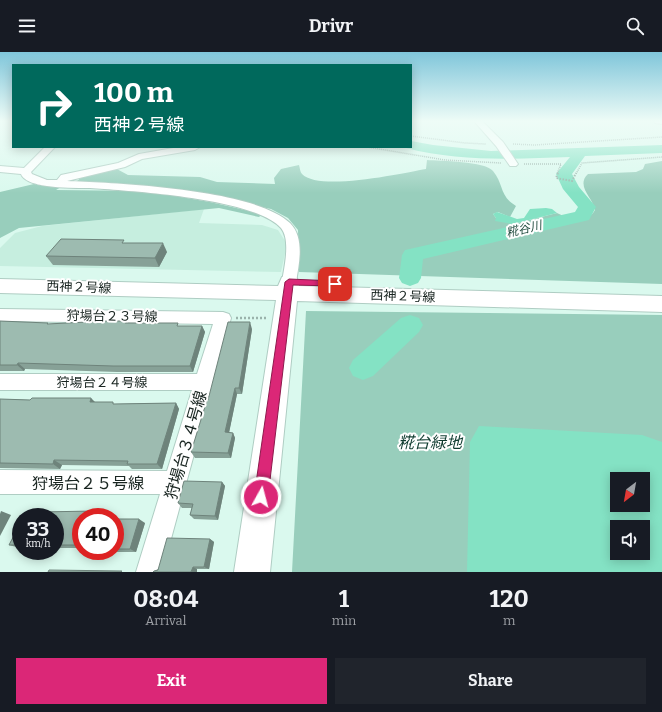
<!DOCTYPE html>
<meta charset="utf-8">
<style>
body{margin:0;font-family:Bitter,"Noto Sans JP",serif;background:#20242c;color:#f1f3f6;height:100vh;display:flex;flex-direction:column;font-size:15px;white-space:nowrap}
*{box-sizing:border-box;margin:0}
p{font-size:13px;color:#9ea1a6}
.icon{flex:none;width:22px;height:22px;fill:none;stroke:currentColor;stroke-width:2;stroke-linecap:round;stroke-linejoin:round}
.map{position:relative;height:520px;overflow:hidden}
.details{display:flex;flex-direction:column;background:#171b24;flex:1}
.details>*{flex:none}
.hud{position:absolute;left:12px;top:12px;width:400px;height:84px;border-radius:0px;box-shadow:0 2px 10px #0003;background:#00695c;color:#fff;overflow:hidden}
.needle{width:26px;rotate:211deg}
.buttons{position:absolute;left:610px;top:420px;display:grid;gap:8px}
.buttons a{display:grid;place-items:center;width:40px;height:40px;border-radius:0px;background:#171b24;box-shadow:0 2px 10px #0003;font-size:20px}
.speed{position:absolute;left:12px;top:456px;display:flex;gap:8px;font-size:20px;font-weight:700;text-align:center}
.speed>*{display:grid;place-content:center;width:52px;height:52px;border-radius:50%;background:#171b24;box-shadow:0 2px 10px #0003;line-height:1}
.speed small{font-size:10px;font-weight:400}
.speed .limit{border:6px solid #d22;background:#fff;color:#111}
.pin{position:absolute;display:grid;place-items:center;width:34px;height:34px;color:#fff;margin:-17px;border-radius:8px;box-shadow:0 2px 6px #0006}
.me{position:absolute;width:44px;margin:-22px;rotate:7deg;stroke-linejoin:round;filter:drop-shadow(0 0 3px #0008)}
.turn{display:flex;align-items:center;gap:14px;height:84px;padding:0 16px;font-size:18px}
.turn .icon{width:52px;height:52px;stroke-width:2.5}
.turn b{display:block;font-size:28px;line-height:34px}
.eta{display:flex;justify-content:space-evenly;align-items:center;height:68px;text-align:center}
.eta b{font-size:24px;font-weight:700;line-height:28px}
.primary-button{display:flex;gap:8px;margin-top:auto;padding:8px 16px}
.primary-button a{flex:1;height:46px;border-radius:0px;background:#db2777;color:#fff;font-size:16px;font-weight:700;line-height:46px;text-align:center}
.primary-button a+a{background:#20242c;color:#f1f3f6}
header{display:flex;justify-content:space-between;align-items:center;height:52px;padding:0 16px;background:#171b24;font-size:18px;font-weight:700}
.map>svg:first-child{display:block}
.built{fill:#c6eedf}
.green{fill:#98cebc;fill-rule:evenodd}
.water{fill:#84e2c4;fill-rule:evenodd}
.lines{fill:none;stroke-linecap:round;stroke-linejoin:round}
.river{fill:#84e2c4;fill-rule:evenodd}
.street-casing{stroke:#afcdc3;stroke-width:2}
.secondary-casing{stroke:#afcdc3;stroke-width:2}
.path-far2{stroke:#9ab3ab;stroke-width:1.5;stroke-dasharray:1 1;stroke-linecap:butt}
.path-far1{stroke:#9ab3ab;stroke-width:2;stroke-dasharray:1.5 1.5;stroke-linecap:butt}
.path{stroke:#9ab3ab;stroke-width:2.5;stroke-dasharray:2 2;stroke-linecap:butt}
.street{fill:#fff;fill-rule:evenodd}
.secondary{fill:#fff;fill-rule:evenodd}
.wall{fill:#87a197}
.shaded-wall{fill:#6e837b}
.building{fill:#9dbbb0;stroke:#6e837b}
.route{fill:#db2777;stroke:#8e194d}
.labels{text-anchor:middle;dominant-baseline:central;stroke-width:4;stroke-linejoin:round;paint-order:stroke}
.far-water-label{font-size:12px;font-style:italic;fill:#234d40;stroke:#fff}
.street-label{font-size:13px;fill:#192521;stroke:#fff}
.near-park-label{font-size:16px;font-style:italic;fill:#103c30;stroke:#fff}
.near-street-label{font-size:16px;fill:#192521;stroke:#fff}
</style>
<header><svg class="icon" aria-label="menu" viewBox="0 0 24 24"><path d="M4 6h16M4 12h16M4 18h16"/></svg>Drivr<svg class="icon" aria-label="search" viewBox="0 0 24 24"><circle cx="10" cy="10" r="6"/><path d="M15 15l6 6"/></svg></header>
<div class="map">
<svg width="662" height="520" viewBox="0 0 662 520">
<rect width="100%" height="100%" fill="#daf9ee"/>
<polygon class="built" points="204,157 199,171 262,173 278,178 287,192 281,220 0,214 0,196 15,181 42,174"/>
<g class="green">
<path d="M427,108C440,109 485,109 493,119C504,132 499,144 516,154L510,165L498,160L493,162L496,166L513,172L557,161C570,167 586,174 595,158C594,147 575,134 588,122L636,120L643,117L645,112L662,109V232L299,220L298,178L288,166L271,157L188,140L140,133L76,130L84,123L115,116L128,123L200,125L217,130L275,132L274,126L281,117L299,113C300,116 300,120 302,122C319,140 403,121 426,117Z"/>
<polygon points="34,132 61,135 56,138 146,139 210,150 262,162 259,165 219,156 19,176 0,186 0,140"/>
<path d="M306,259L662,263V520H292ZM617,427H643V453H617ZM617,475H643V501H617Z"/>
</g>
<g class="water">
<polygon points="546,156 552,157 557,161 513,172 495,169 496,166 493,162 497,160 517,167 524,166 530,157"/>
<path d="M479,374L642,383L662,390V520H467L470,390ZM617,427H643V453H617ZM617,475H643V501H617Z"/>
</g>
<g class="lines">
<g class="river">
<path d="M411,89L433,93L491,99L662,93V101L585,104L572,122L579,135L596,155L589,168L423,207L421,226L418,231L410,234L402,231L399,226L402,203L405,198L575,160L578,155L563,137L556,122L570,105C514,107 460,110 406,96L405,95H411Z"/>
<polygon points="410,263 419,266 423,273 419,280 373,324 363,328 353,324 349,316 353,308 401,266"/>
</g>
<g class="street-casing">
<g id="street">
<polygon points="474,69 482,69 503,90 518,112 516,114 510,114 496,94"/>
<polygon points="654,69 662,69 662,72 655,71"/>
<path d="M45,95H55L31,120L32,122L47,128H57L61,123L118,111L139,102L179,95H200L195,98L142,107L125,115L67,129C117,131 255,137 290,171C305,186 299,212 296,230L294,234L289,235L284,234L282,230C284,216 291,188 281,176C254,146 131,139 90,136C76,136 61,136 47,134C39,133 24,130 21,122L0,120V114L24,116Z"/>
<polygon points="0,257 223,260 229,262 231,266 162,520 136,520 160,442 0,442 0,418 167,419 192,338 0,338 0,322 197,322 213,272 0,269"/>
</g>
</g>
<g class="secondary-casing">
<polygon id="secondary" points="289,223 296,225 299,230 299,234 662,244 662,260 297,249 270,520 234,520 276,248 0,241 0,227 278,234 282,225"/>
</g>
<g class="path-far2">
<polyline points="411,84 465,91 486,92"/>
<polyline points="513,92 534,93 662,85"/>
<polyline points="367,95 445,108 501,111"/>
<polyline points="524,112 561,112 557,122"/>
<polyline points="576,122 582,111 662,105"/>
</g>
<polyline class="path-far1" points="558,121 556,126 572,129 576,121"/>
<polyline class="path" points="236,266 267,266"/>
<use href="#street" class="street"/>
<use href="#secondary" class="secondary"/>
</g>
<g class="wall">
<polygon points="126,191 167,200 159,215 53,213 46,204"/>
<polygon points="0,269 49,272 126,269 127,271 179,274 202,274 205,280 193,320 117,320 25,317 24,319 0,319"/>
<polygon points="252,277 242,342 237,342 229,380 233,381 235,386 231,406 195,406 191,400 208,348"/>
<polygon points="0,347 95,350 115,352 176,351 179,357 162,417 132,417 129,414 62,413 60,417 0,416"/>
<polygon points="222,430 225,434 218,468 194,467 190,463 192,456 182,456 178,451"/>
<polygon points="102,463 81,465 81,496 55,496 55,465"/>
<polygon points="115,467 145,471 136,500 106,500 105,499 115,499"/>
<polygon points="21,472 21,496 20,496 9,493"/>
<polygon points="210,487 214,490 209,517 197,517 197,520 153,520"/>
</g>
<g class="shaded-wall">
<polygon points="163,191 167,200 159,215 155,206"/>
<polygon points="250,270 252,277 242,342 239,336"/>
<polygon points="202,274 205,280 193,320 190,314"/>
<polygon points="18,311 25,317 24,319 17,313"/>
<polygon points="235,336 237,342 228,386 225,380"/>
<polygon points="91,346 97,352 90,350"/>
<polygon points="176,351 179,357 162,417 157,412"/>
<polygon points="233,381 235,386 231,406 228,401"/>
<polygon points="54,408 62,413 60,417 53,412"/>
<polygon points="222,430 225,434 218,468 215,464"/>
<polygon points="1,459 11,463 0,484 0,462"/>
<polygon points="95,459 102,463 101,465 92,465"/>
<polygon points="139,467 145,471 136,500 130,497"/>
<polygon points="210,487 214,490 209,517 204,515"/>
<polygon points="193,515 197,517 197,520 191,520"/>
</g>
<g class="building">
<polygon points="61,187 124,188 122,191 163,191 155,206 46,204"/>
<polygon points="0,269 48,271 47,272 107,269 126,269 125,271 178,271 177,274 202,274 190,314 113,314 18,311 17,313 0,313"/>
<polygon points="228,270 250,270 239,336 235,336 225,380 233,381 228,401 191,400 207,348 208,348"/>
<polygon points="32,346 91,346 90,350 113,350 113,352 176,351 157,412 127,412 128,409 54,408 53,412 0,411 0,347 30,348"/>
<polygon points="184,429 222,430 215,464 190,463 193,452 178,451"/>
<polygon points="95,459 92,465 81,465 81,493 55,493 55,465 35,465 38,460"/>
<polygon points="115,467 139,467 130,497 115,497"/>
<polygon points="20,472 21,472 21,493 9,493"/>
<polygon points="167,486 210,487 204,515 193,515 191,520 153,520 154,519 158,518"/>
<polygon points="49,518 122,519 121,520 48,520"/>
</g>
<linearGradient id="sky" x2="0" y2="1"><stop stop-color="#80c6da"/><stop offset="0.49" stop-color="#eefcf7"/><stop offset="1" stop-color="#eefcf7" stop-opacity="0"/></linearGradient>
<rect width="662" height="141" fill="url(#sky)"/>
<polygon class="route" points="289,227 335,229 340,232 335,234 293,233 268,445 266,450 261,452 256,450 254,445 285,230"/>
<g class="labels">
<g class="far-water-label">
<text transform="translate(524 177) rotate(-13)">糀谷川</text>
</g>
<g class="street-label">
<text transform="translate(79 235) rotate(2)">西神２号線</text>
<text transform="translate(403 244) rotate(2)">西神２号線</text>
<text transform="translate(112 264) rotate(1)">狩場台２３号線</text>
<text x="102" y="330">狩場台２４号線</text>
</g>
<g class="near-park-label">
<text x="430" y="390">糀台緑地</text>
</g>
<g class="near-street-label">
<text transform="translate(186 393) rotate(-74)">狩場台３４号線</text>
<text x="88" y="431">狩場台２５号線</text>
</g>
</g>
</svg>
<div class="buttons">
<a><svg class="needle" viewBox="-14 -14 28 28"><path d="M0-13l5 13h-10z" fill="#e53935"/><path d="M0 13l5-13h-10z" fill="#9ea1a6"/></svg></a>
<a><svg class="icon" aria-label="sound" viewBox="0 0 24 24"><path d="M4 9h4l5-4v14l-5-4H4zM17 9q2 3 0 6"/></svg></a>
</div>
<div class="speed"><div>33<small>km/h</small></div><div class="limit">40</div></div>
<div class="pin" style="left:335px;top:232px;background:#d93025"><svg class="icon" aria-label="arrive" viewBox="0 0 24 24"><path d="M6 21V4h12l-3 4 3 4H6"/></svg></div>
<svg class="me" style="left:261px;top:445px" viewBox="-20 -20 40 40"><circle r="17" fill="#db2777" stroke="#fff" stroke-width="3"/><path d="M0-11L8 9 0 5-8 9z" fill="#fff"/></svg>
<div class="hud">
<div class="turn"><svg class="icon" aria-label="right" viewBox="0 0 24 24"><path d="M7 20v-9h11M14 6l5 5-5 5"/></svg><div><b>100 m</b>西神２号線</div></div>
</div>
</div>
<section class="details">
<div class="eta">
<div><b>08:04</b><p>Arrival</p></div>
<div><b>1</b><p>min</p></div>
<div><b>120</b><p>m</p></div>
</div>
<div class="primary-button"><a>Exit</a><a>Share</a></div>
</section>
